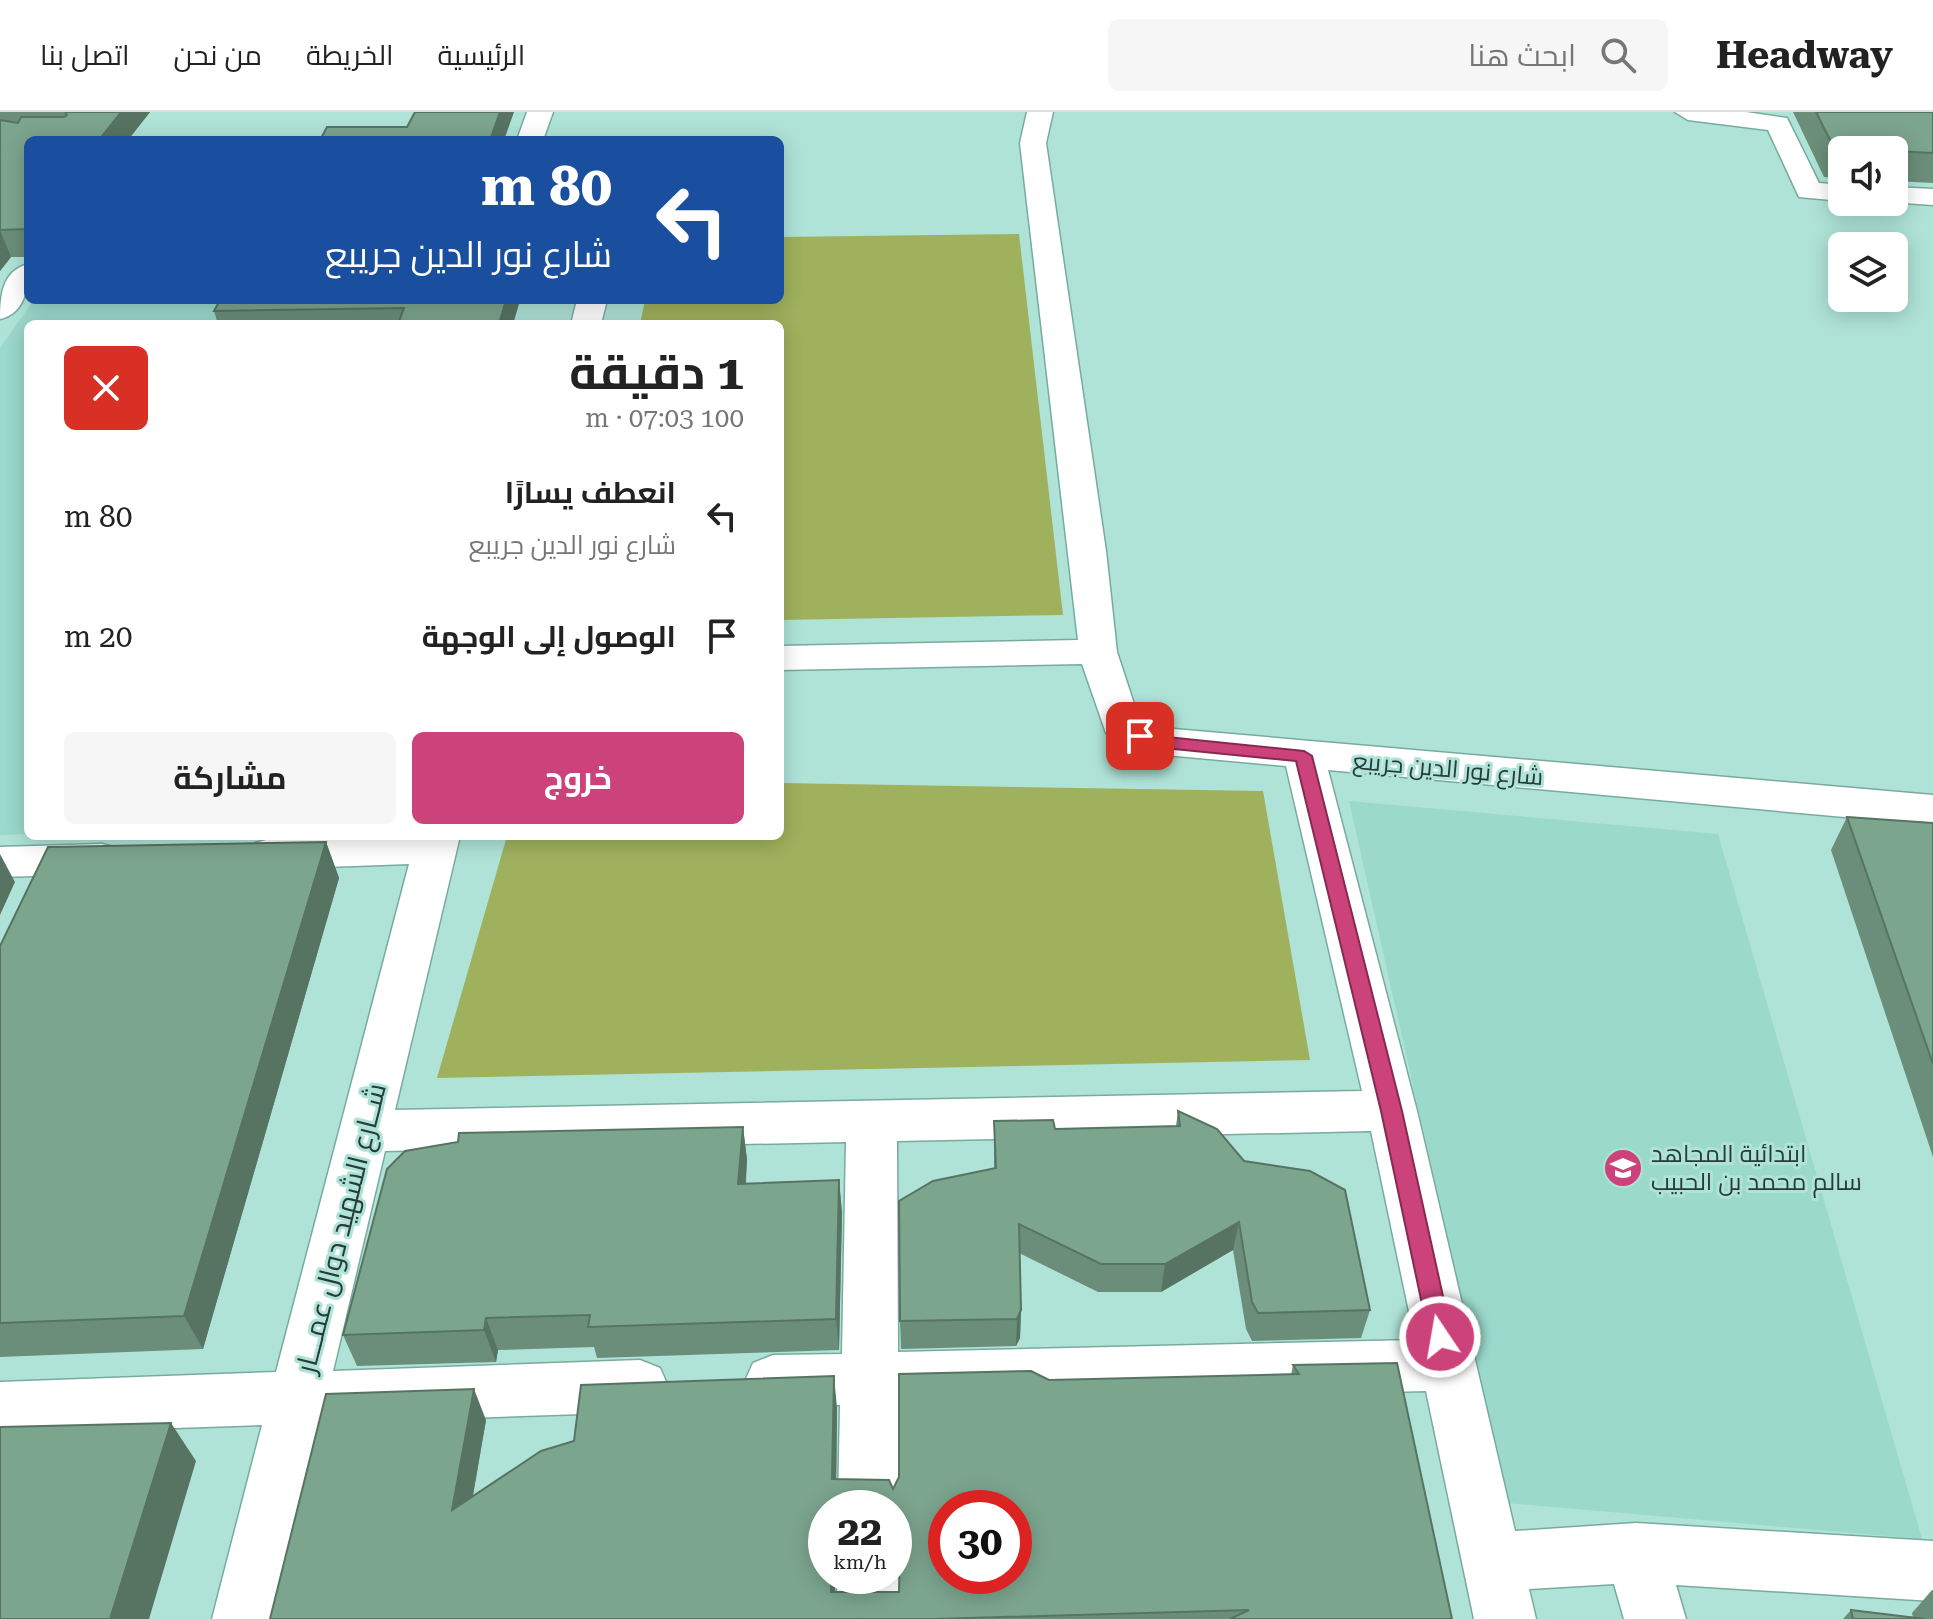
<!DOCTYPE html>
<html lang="ar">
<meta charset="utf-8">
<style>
body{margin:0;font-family:"Roboto Serif",Cairo,serif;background:#f6f6f6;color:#222;direction:rtl;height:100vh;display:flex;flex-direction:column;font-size:30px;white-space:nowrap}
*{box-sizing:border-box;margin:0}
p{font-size:26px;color:#767676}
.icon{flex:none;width:44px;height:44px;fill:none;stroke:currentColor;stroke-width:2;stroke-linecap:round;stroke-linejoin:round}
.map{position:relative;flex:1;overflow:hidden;direction:ltr}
.drawer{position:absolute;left:24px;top:208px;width:760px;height:520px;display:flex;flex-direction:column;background:#fff;border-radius:12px;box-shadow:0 4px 20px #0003;direction:rtl}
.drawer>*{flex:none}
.banner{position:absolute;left:24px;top:24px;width:760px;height:168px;border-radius:12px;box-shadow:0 4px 20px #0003;direction:rtl;background:#1a4fa0;color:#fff;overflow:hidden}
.buttons{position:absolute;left:1828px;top:24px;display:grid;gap:16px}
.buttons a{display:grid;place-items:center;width:80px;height:80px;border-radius:12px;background:#fff;box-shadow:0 4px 20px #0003;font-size:40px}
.speed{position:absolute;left:808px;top:1378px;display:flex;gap:16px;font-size:40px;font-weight:700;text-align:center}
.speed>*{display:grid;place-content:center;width:104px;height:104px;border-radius:50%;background:#fff;box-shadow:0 4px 20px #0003;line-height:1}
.speed small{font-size:20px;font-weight:400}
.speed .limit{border:12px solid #d22;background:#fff;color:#111}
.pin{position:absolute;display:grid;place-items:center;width:68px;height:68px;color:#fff;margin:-34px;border-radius:16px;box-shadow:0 4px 12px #0006}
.me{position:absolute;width:88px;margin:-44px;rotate:348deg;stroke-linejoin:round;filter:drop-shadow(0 0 6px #0008)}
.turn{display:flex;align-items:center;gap:28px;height:168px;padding:0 40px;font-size:36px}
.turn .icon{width:104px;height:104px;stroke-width:2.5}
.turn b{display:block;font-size:56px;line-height:68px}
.round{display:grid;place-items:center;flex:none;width:84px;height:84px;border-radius:12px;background:#f6f6f6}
.head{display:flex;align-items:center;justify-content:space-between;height:136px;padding:0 40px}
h1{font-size:48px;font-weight:700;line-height:60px}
.primary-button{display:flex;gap:16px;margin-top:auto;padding:16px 40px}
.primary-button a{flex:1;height:92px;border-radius:12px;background:#cc427a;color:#fff;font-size:32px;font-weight:700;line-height:92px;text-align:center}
.primary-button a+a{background:#f6f6f6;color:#222}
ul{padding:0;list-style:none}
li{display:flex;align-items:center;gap:24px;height:120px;padding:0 40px}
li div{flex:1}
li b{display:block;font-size:30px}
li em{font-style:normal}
header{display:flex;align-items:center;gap:48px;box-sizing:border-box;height:112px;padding:0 40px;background:#fff;border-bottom:2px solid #e0e0e0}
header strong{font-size:38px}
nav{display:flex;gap:44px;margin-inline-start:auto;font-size:28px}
.search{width:560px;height:72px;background:#f6f6f6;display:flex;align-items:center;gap:20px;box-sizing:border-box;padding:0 28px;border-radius:12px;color:#767676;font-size:30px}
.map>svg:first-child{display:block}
.built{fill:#9bd9cb}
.green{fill:#9fb15d}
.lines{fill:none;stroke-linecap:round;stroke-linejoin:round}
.minor-casing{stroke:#78aba0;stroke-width:3}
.minor{fill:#fff;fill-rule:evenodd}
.wall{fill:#6b8e7a;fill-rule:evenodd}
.shaded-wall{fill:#577463}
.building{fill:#7ca58e;stroke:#577463;stroke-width:2;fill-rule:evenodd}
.route{fill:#cc427a;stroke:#852b4f;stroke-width:2}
.labels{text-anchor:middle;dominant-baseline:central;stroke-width:6;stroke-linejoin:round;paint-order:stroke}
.street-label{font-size:24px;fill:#273c38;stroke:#afe3d7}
.poi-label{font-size:24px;fill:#273c38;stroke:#afe3d7;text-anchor:start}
.near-street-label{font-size:28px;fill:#273c38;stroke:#afe3d7}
</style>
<header>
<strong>Headway</strong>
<div class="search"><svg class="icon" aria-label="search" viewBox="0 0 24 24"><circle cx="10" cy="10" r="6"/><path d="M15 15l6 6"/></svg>ابحث هنا</div>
<nav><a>الرئيسية</a><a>الخريطة</a><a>من نحن</a><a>اتصل بنا</a></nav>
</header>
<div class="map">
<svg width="1933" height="1507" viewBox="0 0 1933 1507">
<rect width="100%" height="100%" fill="#afe3d7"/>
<g class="built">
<polygon points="34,188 242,188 230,212 28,212 28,722 0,723 0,236"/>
<polygon points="1349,689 1718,722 1922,1427 1507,1391"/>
</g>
<g class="green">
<polygon points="1019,122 1063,503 780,508 780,212 640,212 645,188 780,188 780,125"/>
<polygon points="780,671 1263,679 1310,948 437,966 507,724 780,724"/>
</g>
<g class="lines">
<g class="minor-casing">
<g id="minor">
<polygon points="527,0 553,0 543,28 517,28"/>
<path d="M1027,0H1053L1046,31L1106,439L1117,540L1138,604L1162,616L1933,683V713L1328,658L1417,999L1515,1419L1636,1411L1933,1429V1489L1676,1473L1686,1507H1624L1614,1472L1529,1477L1536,1507H1474L1426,1279L898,1292V1396L894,1405V1396H838L840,1293L773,1295L753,1287L745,1269L753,1251L773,1243L842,1242L846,1030L385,1039L333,1259L640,1248L660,1256L668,1274L660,1292L640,1300L321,1311L274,1507H212L262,1313L0,1322V1270L276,1260L409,752L270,757L255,753L248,742L255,731L270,727L460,724L395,998L1362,979L1286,654L1154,642L1106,621L1082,552L780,558V534L1078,528L1020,31ZM1371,1019L1415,1228L898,1240L897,1029Z"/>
<polygon points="1675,0 1746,0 1787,6 1819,71 1842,73 1842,89 1799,85 1768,18 1688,8"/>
<polygon points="1894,75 1933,77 1933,93 1889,90 1894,90"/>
<path d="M28,152C28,175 26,201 0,207C0,184 2,159 28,152Z"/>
<polygon points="577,188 607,188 601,212 571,212"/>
<polygon points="102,732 118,736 124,747 118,758 102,762 0,765 0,735"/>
<polygon points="894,1453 899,1464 899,1507 837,1507 837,1464 894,1464"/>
</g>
</g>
<use href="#minor" class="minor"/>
</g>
<g class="wall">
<polygon points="0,0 150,0 128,28 28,28 28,145 11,145 0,159"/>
<polygon points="1788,0 1933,0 1933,71 1894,69 1894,38 1842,38 1842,66 1824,65 1793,0"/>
<polygon points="520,188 513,212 218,212 214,199"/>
<polygon points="1847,705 1933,711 1933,1045 1831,738"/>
<polygon points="326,730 339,766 203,1237 0,1245 0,834"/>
<polygon points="1178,999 1370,1198 1361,1226 1252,1229 1246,1217 1233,1138 1161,1180 1098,1180 1019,1141 1021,1198 1020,1226 1016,1234 901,1237 900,1209 994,1057 994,1009 1055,1017 1176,1014"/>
<polygon points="743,1015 747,1048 746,1072 839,1068 842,1101 839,1238 597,1246 594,1235 498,1238 496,1250 357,1254 343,1223"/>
<path d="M1293,1253L1452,1507H270L486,1308L473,1384L837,1296L836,1368L893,1377L1049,1268L1291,1263ZM826,1396H894V1452H897L900,1459L899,1480H835V1464Z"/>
<polygon points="1932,1478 1933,1478 1933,1507 1843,1507 1851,1498 1913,1505 1912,1501"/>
</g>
<g class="shaded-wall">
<polygon points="121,0 150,0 128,28 99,28"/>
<polygon points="500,0 514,0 504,28 490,28"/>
<polygon points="0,118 11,145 0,159"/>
<polygon points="506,188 520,188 513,212 499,212"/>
<polygon points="326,730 339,766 203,1237 184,1204"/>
<polygon points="0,742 15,770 0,803"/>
<polygon points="743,1015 747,1048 743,1104 738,1072"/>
<polygon points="839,1068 842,1101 839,1238 836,1207"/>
<polygon points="1239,1110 1233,1138 1161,1180 1165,1152"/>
<polygon points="1021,1198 1020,1226 1016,1234 1017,1207"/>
<polygon points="486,1206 498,1238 496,1250 484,1218"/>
<polygon points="834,1264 837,1296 836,1396 832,1367"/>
<polygon points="474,1277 486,1308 465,1428 452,1398"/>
<polygon points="171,1311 196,1349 149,1507 110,1507"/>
<polygon points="894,1422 897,1452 894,1452"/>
<polygon points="831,1464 835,1464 835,1507 831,1480"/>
</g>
<g class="building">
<polygon points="65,0 121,0 99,28 28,28 28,117 0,118 0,8 18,11 21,5 64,5 67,3"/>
<polygon points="415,0 500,0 490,28 320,28 327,15 407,15"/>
<polygon points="1816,0 1933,0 1933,41 1834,36"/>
<polygon points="220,188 506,188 499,212 398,212 404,196 214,199"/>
<polygon points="1847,705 1933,711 1933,952"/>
<polygon points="326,730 184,1204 0,1211 0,834 48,735"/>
<polygon points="1178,999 1217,1017 1244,1049 1310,1059 1345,1078 1370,1198 1258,1201 1252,1190 1239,1110 1165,1152 1101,1152 1019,1112 1021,1198 1017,1207 900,1209 899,1089 933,1069 996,1056 994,1009 1053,1008 1055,1017 1180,1014"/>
<polygon points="743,1015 738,1072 839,1068 836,1207 588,1215 590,1203 486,1206 484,1218 343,1223 387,1057 405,1039 458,1030 459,1021"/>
<path d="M1397,1251L1452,1507H1230L1249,1498L934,1507H270L326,1282L474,1277L452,1398L541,1339L574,1329L581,1273L834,1264L832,1367L889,1368L893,1377L899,1365V1262L1031,1259L1049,1268L1299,1262L1293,1253ZM826,1396H894V1422L900,1434L899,1480H831V1464H826ZM946,1396H1014V1464H946Z"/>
<polygon points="171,1311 110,1507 0,1507 0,1315"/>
<polygon points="1851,1498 1925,1507 1853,1507"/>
</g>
<polygon class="route" points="1140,618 1157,624 1304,639 1312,644 1402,999 1452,1225 1449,1232 1440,1235 1432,1232 1429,1225 1381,999 1296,649 1154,635 1131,624"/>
<defs>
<g id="school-disc" transform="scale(2)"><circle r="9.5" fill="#cc427a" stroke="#afe3d7"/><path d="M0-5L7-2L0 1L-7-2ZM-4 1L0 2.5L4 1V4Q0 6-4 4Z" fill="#fff"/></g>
</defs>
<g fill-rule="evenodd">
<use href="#school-disc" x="1623" y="1056"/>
</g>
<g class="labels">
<g class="street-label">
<text transform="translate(1448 657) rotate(5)">شارع نور الدين جريبع</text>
</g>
<g class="poi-label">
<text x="1651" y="1042">ابتدائية المجاهد<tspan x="1651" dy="28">سالم محمد بن الحبيب</tspan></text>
</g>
<g class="near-street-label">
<text transform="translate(341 1116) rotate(-76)">شــارع الشهيد دوال عمـــار</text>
</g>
</g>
</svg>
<div class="buttons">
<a><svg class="icon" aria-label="sound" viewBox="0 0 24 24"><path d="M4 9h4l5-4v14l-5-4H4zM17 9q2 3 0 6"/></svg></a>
<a><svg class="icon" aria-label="layers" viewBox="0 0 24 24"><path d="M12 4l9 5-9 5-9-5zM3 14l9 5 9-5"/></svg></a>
</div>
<div class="speed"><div>22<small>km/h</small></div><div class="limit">30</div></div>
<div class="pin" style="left:1140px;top:624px;background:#d93025"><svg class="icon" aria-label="arrive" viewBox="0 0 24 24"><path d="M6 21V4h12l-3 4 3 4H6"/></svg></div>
<svg class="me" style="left:1440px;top:1225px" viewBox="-20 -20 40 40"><circle r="17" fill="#cc427a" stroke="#fff" stroke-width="3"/><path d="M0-11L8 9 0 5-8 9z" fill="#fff"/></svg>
<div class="banner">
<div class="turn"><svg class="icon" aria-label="left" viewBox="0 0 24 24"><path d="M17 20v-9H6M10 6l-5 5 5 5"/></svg><div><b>80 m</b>شارع نور الدين جريبع</div></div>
</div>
<section class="drawer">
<div class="head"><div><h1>1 دقيقة</h1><p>100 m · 07:03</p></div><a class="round" style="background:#d93025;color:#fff"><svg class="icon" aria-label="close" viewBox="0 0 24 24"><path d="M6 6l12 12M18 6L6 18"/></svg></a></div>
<ul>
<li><svg class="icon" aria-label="left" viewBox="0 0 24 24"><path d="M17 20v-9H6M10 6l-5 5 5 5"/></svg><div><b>انعطف يسارًا</b><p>شارع نور الدين جريبع</p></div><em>80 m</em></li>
<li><svg class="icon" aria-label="arrive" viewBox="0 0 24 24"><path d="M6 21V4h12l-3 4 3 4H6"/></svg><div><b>الوصول إلى الوجهة</b></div><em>20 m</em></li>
</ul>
<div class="primary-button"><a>خروج</a><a>مشاركة</a></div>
</section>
</div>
